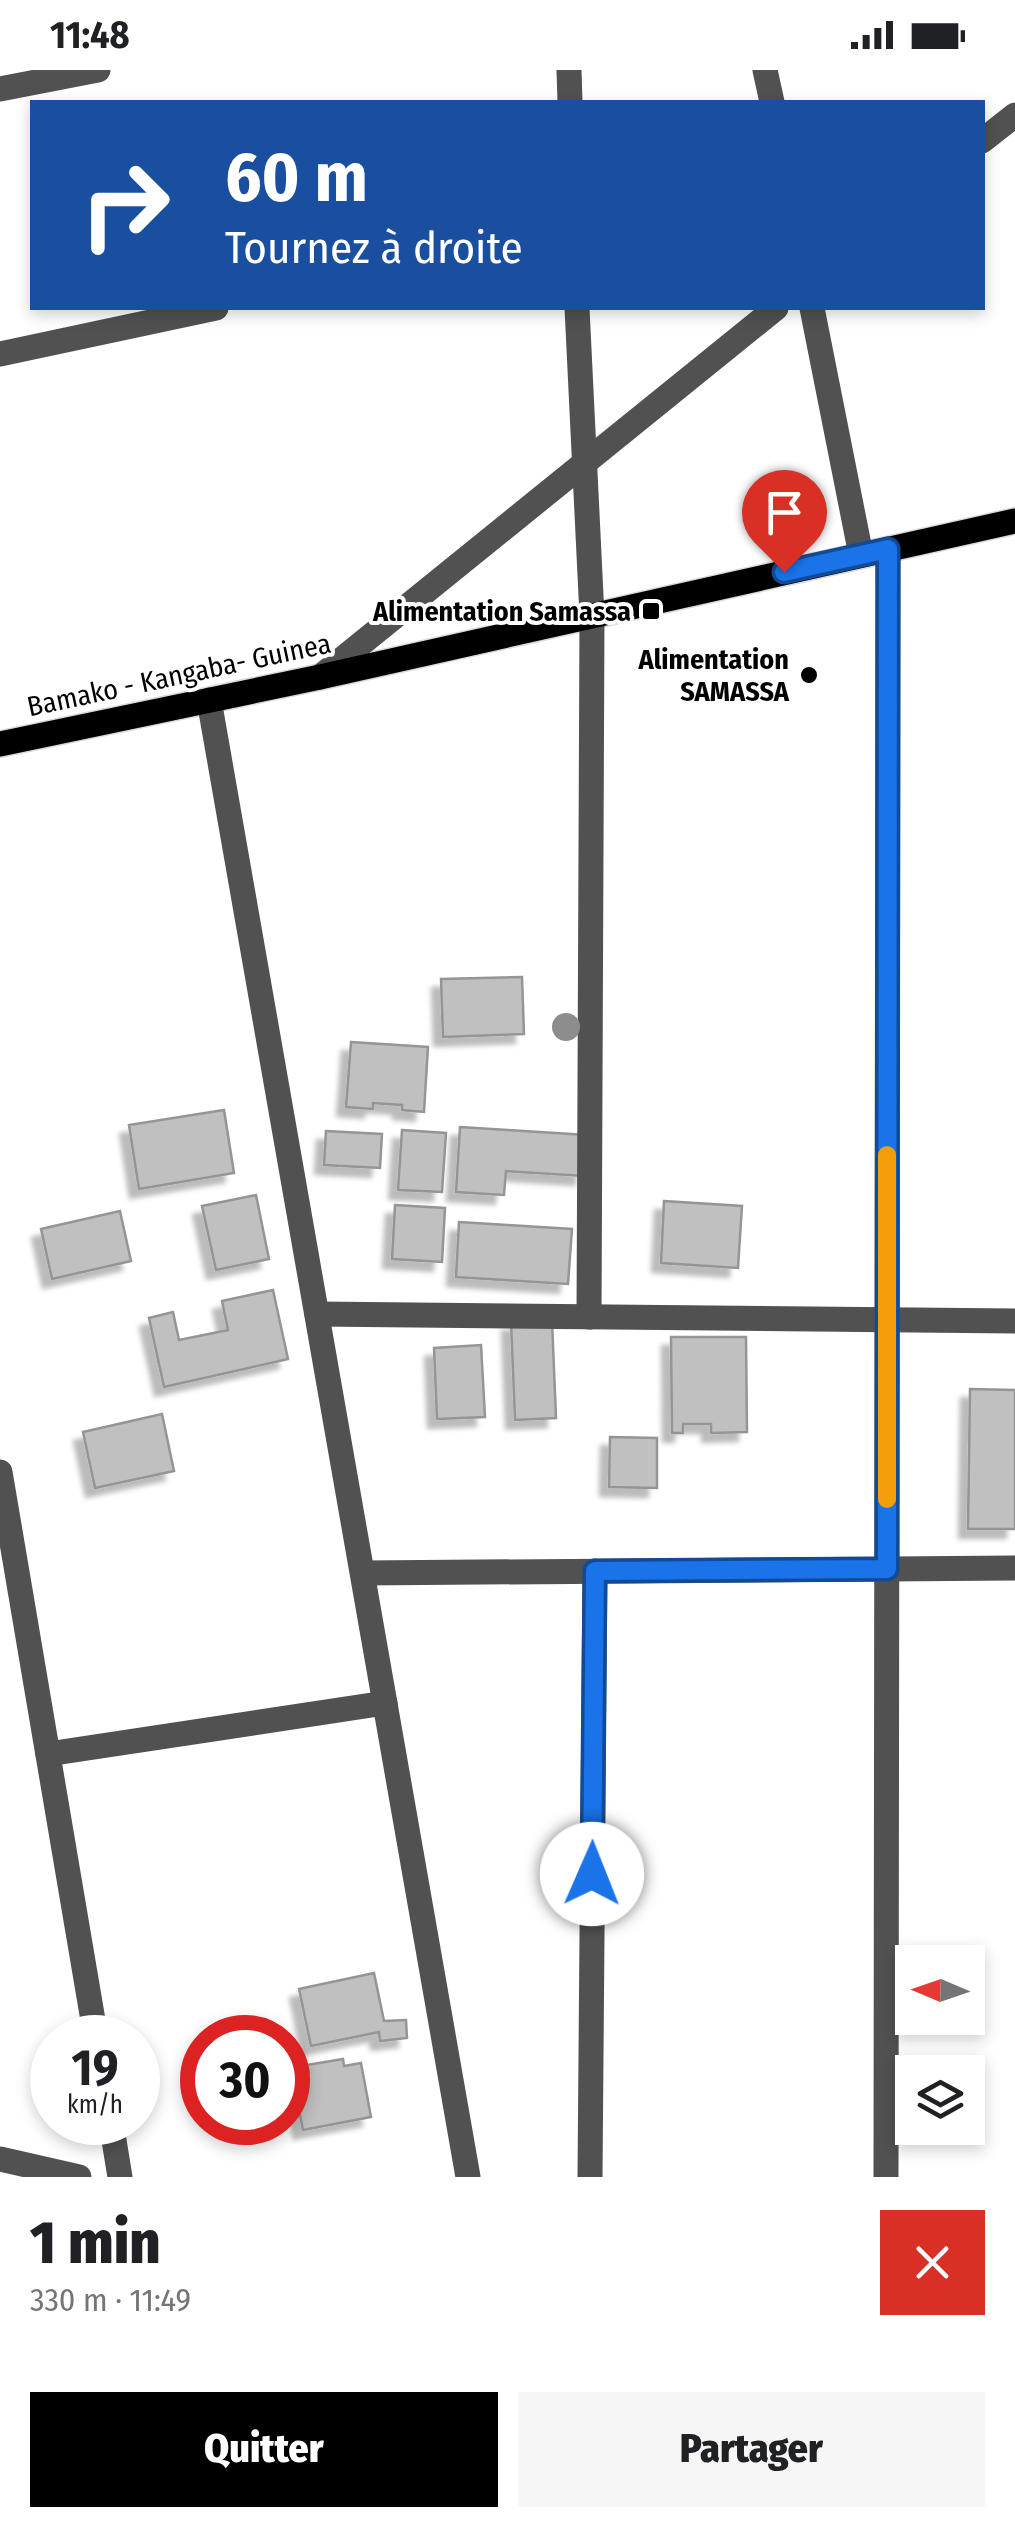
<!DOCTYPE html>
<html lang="fr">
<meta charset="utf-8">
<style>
body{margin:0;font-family:"Fira Sans Condensed",sans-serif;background:#f6f6f6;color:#202124;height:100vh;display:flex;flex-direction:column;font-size:38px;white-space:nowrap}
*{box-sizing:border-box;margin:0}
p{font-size:32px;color:#757577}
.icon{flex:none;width:55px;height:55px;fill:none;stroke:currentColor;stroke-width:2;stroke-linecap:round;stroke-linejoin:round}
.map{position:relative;height:2107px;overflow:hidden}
.panel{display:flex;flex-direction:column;background:#fff;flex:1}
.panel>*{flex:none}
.guide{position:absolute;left:30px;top:30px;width:955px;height:210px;border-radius:0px;box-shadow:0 5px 15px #0003;background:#1a4fa0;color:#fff;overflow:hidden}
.needle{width:65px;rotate:272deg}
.tools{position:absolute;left:895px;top:1875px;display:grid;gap:20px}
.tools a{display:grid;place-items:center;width:90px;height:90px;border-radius:0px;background:#fff;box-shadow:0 5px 15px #0003;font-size:50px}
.speed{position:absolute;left:30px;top:1945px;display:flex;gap:20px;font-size:50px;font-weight:700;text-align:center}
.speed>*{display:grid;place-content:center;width:130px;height:130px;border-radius:50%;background:#fff;box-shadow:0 5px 15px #0003;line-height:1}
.speed small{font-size:25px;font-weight:400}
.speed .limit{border:15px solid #d22;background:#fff;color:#111}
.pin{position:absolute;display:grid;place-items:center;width:85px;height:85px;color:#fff;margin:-102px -42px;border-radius:50% 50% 50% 0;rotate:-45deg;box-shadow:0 0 10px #0007}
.pin .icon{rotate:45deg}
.me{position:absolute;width:110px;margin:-55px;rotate:1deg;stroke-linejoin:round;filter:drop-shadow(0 0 8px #0008)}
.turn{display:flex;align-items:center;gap:35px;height:210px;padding:0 30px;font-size:45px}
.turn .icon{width:130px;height:130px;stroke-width:2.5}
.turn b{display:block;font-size:70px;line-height:85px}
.round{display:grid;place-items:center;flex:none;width:105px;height:105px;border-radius:0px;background:#f6f6f6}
.summary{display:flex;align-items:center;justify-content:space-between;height:170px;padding:0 30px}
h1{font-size:60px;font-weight:800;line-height:75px}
.action{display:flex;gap:20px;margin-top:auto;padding:20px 30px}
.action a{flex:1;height:115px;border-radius:0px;background:#000;color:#fff;font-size:40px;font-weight:800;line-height:115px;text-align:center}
.action a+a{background:#f6f6f6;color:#202124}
.status{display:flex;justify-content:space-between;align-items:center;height:70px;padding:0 50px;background:#fff;direction:ltr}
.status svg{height:28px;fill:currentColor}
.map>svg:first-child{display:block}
.building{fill:#c0c0c0;stroke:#959595;stroke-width:2.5;filter:url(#shadow)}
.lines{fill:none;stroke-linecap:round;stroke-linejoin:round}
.major-casing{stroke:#dbdbdb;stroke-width:28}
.minor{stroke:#515151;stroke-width:25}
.major{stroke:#000;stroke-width:25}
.tree{fill:#8d8d8d}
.route-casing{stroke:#114b97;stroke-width:25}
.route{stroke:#1a73e8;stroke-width:18}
.slow{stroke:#f59e0b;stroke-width:18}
.poi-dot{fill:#000;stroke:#fff;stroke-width:4}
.labels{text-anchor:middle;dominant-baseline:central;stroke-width:8;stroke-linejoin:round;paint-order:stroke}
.poi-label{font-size:28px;font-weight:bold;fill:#000;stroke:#fff;text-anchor:end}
.street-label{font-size:28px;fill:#000;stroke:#fff}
</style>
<div class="status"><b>11:48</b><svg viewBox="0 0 49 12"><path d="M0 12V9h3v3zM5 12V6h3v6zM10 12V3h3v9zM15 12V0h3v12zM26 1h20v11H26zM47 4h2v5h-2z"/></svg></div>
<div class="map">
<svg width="1015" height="2107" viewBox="0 0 1015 2107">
<defs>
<filter id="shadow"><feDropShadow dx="-9" dy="9" stdDeviation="2.5" flood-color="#0004"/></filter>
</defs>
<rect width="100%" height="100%" fill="#fff"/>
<g class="building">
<polygon points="522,907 524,964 443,967 441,909"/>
<polygon points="351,972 428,977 424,1042 402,1040 402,1035 373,1033 373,1039 346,1037"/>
<polygon points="224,1040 234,1103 139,1119 129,1055"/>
<polygon points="460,1057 586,1065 584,1106 506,1101 504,1125 456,1122"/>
<polygon points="402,1060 446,1063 442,1122 398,1120"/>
<polygon points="326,1061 382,1064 380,1098 324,1095"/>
<polygon points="256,1125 269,1189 216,1200 202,1136"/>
<polygon points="664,1131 742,1136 738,1198 661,1193"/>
<polygon points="395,1135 445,1138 442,1192 392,1189"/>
<polygon points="120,1141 131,1191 52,1209 41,1159"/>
<polygon points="459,1152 572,1159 568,1214 456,1207"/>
<polygon points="273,1220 288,1289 164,1317 149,1248 173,1242 179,1270 228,1260 222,1231"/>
<polygon points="552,1250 556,1348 515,1350 511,1252"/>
<polygon points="671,1267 746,1267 747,1362 711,1363 711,1354 683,1354 683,1363 672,1363"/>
<polygon points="481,1275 485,1347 437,1349 434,1278"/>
<polygon points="970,1319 1015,1320 1015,1459 968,1459"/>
<polygon points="162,1344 174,1401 95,1418 83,1362"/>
<polygon points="610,1367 657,1368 657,1418 609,1417"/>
<polygon points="374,1903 384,1951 406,1950 407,1968 380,1971 379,1962 311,1976 299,1919"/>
<polygon points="343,1989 344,1996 361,1993 371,2047 303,2060 292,2006 309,2002 307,1995"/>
</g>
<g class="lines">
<g class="major-casing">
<polyline id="major" points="0,674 320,607 1015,451"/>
</g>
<g class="minor">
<polyline points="569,0 570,32"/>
<polyline points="765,0 772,32"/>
<polyline points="0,19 98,0"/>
<polyline points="982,71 1015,45"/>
<polyline points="577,238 592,546 589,1247"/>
<polyline points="812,238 861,485"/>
<polyline points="0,284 216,238"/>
<polyline points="320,607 776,238"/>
<polyline points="209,630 468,2107"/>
<polyline points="317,1244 1015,1251"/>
<polyline points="0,1402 96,1968"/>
<polyline points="363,1503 1015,1498"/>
<polyline points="48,1684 385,1633"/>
<polyline points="111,2052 120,2107"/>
<polyline points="0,2089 79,2107"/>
<polyline points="590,2107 595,1501"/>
<polyline points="886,2107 888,479"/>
</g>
<use href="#major" class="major"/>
</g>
<circle class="tree" cx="566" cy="957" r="14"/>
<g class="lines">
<g class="route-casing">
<polyline id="route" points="592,1804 595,1501 887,1499 888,479 784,502"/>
</g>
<use href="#route" class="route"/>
<polyline class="slow" points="887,1429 887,1085"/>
</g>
<g class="poi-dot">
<rect x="641" y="531" width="20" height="20" rx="5"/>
<circle cx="809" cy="605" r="10"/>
</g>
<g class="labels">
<g class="poi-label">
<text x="631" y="541">Alimentation Samassa</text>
<text x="789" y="589">Alimentation<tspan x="789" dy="32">SAMASSA</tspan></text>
</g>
<g class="street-label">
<text transform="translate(179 605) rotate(-12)">Bamako - Kangaba- Guinea</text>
</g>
</g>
</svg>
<div class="tools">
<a><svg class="needle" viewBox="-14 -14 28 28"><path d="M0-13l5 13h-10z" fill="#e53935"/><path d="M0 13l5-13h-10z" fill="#757577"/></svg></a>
<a><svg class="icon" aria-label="layers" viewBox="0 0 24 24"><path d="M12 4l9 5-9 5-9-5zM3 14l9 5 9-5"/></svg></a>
</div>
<div class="speed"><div>19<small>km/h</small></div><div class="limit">30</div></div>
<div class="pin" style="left:784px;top:502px;background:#d93025"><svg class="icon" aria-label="arrive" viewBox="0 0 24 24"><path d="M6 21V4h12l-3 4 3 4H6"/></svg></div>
<svg class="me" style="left:592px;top:1804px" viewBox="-20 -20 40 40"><circle r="19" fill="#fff"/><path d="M0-13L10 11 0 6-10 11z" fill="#1a73e8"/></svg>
<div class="guide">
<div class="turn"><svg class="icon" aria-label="right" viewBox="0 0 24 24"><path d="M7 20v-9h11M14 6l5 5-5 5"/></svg><div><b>60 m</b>Tournez à droite</div></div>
</div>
</div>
<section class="panel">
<div class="summary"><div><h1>1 min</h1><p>330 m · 11:49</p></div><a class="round" style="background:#d93025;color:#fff"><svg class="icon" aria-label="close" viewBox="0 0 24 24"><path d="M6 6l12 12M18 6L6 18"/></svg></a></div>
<div class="action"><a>Quitter</a><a>Partager</a></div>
</section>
